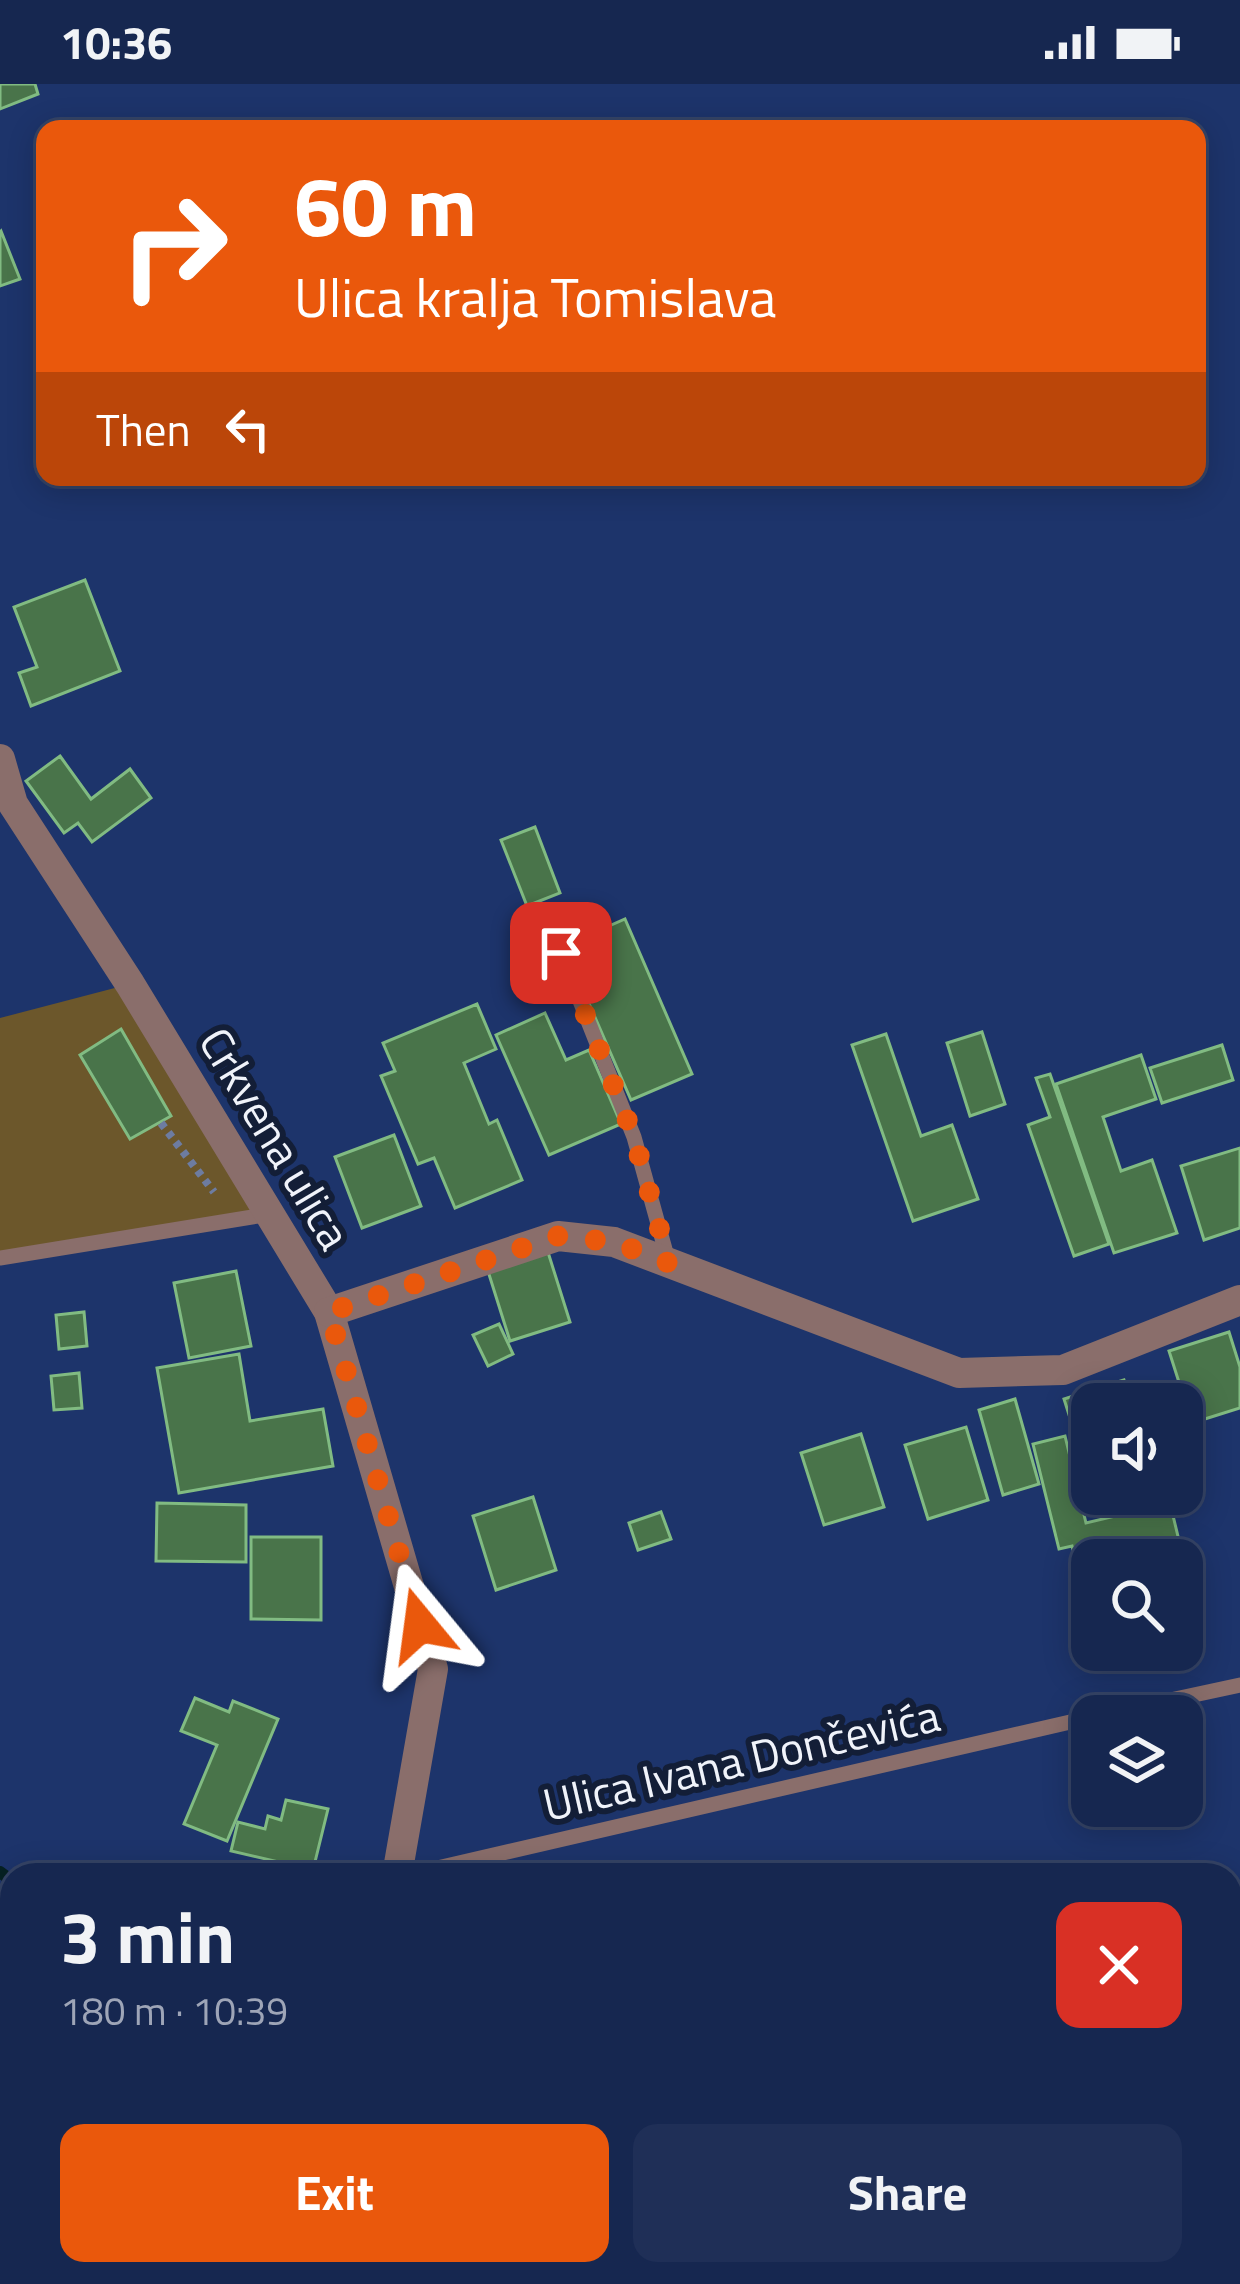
<!DOCTYPE html>
<meta charset="utf-8">
<style>
body{margin:0;font-family:"Titillium Web",sans-serif;background:#1f2f57;color:#f1f3f6;height:100vh;display:flex;flex-direction:column;font-size:45px;white-space:nowrap}
*{box-sizing:border-box;margin:0}
p{font-size:39px;color:#9ea5b7}
.icon{flex:none;width:66px;height:66px;fill:none;stroke:currentColor;stroke-width:2;stroke-linecap:round;stroke-linejoin:round}
.map{position:relative;flex:1;overflow:hidden}
.drawer{position:absolute;left:0px;top:1779px;width:1242px;height:423px;display:flex;flex-direction:column;background:#162750;border-radius:36px 36px 0 0;box-shadow:0 6px 30px #0003,0 0 0 3px #354467}
.drawer>*{flex:none}
.top-card{position:absolute;left:36px;top:36px;width:1170px;height:366px;border-radius:24px;box-shadow:0 6px 30px #0003,0 0 0 3px #354467;background:#ea580c;color:#fff;overflow:hidden}
.buttons{position:absolute;left:1071px;top:1299px;display:grid;gap:24px}
.buttons a{display:grid;place-items:center;width:132px;height:132px;border-radius:24px;background:#162750;box-shadow:0 6px 30px #0003,0 0 0 3px #354467;font-size:60px}
.pin{position:absolute;display:grid;place-items:center;width:102px;height:102px;color:#fff;margin:-51px;border-radius:24px;box-shadow:0 6px 18px #0006}
.me{position:absolute;width:132px;margin:-66px;rotate:344deg;stroke-linejoin:round;filter:drop-shadow(0 0 9px #0008)}
.turn{display:flex;align-items:center;gap:42px;height:252px;padding:0 60px;font-size:54px}
.turn .icon{width:156px;height:156px;stroke-width:2.5}
.turn b{display:block;font-size:84px;line-height:102px}
.then{display:flex;align-items:center;height:114px;padding:0 60px;background:#0003;gap:24px;font-size:45px}
.round{display:grid;place-items:center;flex:none;width:126px;height:126px;border-radius:24px;background:#1f2f57}
.headline{display:flex;align-items:center;justify-content:space-between;height:204px;padding:0 60px}
h1{font-size:72px;font-weight:700;line-height:90px}
.cta{display:flex;gap:24px;margin-top:auto;padding:24px 60px}
.cta a{flex:1;height:138px;border-radius:24px;background:#ea580c;color:#fff;font-size:48px;font-weight:700;line-height:138px;text-align:center}
.cta a+a{background:#1f2f57;color:#f1f3f6}
.status{display:flex;justify-content:space-between;align-items:center;height:84px;padding:0 60px;background:#162750;direction:ltr}
.status svg{height:33px;fill:currentColor}
.map>svg:first-child{display:block}
.green{fill:#6c572b}
.lines{fill:none;stroke-linecap:round;stroke-linejoin:round}
.stream{stroke:#062123;stroke-width:12}
.building{fill:#49744a;stroke:#81bb82;stroke-width:3}
.path{stroke:#6d7ca1;stroke-width:8;stroke-dasharray:6 6;stroke-linecap:butt}
.lane{stroke:#8a6e6b;stroke-width:15}
.street{stroke:#8a6e6b;stroke-width:30}
.route{stroke:#ea580c;stroke-width:21;stroke-dasharray:0 37.8}
.labels{text-anchor:middle;dominant-baseline:central;stroke-width:12;stroke-linejoin:round;paint-order:stroke}
.street-label{font-size:45px;fill:#f0f3fa;stroke:#131e37}
</style>
<div class="status"><b>10:36</b><svg viewBox="0 0 49 12"><path d="M0 12V9h3v3zM5 12V6h3v6zM10 12V3h3v9zM15 12V0h3v12zM26 1h20v11H26zM47 4h2v5h-2z"/></svg></div>
<div class="map">
<svg width="1240" height="2200" viewBox="0 0 1240 2200">
<rect width="100%" height="100%" fill="#1d346b"/>
<polygon class="green" points="130,900 270,1130 0,1174 0,934"/>
<g class="lines">
<g class="stream">
<polyline points="0,1788 12,1797"/>
<polyline points="591,2190 592,2200"/>
</g>
</g>
<g class="building">
<polygon points="0,0 35,0 38,10 0,25"/>
<polygon points="1,147 20,195 0,202 0,148"/>
<polygon points="85,496 120,587 31,622 19,589 37,583 14,523"/>
<polygon points="60,672 91,715 130,685 151,714 92,758 78,739 64,749 26,697"/>
<polygon points="535,743 560,809 527,822 501,756"/>
<polygon points="625,835 692,990 631,1016 564,862"/>
<polygon points="477,920 496,965 464,979 489,1040 497,1036 522,1096 455,1124 434,1074 418,1080 381,992 395,987 383,959"/>
<polygon points="545,929 566,976 589,966 621,1040 549,1071 496,951"/>
<polygon points="121,945 171,1032 130,1055 80,971"/>
<polygon points="982,948 1005,1020 970,1032 947,959"/>
<polygon points="886,950 921,1052 952,1041 978,1115 913,1137 852,961"/>
<polygon points="1222,961 1233,996 1162,1019 1150,984"/>
<polygon points="1141,971 1156,1015 1103,1033 1121,1087 1152,1076 1177,1149 1114,1169 1056,1000"/>
<polygon points="1050,990 1109,1160 1074,1172 1028,1041 1050,1033 1036,994"/>
<polygon points="394,1051 421,1122 362,1144 335,1073"/>
<polygon points="1240,1064 1240,1144 1204,1156 1181,1082"/>
<polygon points="547,1165 570,1238 510,1257 487,1184"/>
<polygon points="236,1187 251,1262 189,1274 174,1199"/>
<polygon points="84,1228 87,1262 59,1265 56,1231"/>
<polygon points="499,1240 513,1270 488,1282 473,1251"/>
<polygon points="1229,1248 1240,1283 1240,1324 1192,1339 1169,1267"/>
<polygon points="239,1270 250,1337 323,1325 333,1382 179,1409 157,1284"/>
<polygon points="79,1289 82,1324 54,1326 51,1292"/>
<polygon points="1124,1296 1132,1320 1092,1320 1092,1386 1087,1388 1064,1315"/>
<polygon points="1015,1315 1039,1400 1003,1411 979,1326"/>
<polygon points="966,1343 988,1416 928,1435 905,1361"/>
<polygon points="861,1350 884,1423 824,1441 801,1369"/>
<polygon points="1065,1352 1086,1439 1170,1419 1181,1465 1135,1476 1092,1476 1092,1486 1079,1489 1072,1462 1059,1465 1033,1360"/>
<polygon points="533,1413 556,1486 496,1506 473,1432"/>
<polygon points="157,1419 246,1421 246,1478 156,1477"/>
<polygon points="661,1428 671,1455 638,1466 629,1439"/>
<polygon points="251,1453 321,1453 321,1536 251,1535"/>
<polygon points="195,1614 229,1628 233,1617 278,1635 227,1757 184,1740 217,1661 181,1647"/>
<polygon points="286,1716 328,1725 313,1786 231,1767 238,1738 265,1745 268,1732 281,1736"/>
<polygon points="373,2190 451,2190 453,2200 374,2200"/>
</g>
<g class="lines">
<polyline class="path" points="161,1039 214,1108"/>
<g class="lane">
<polyline points="561,869 634,1053 668,1176"/>
<polyline points="0,1174 270,1130"/>
<polyline points="1096,1632 1240,1601"/>
<polyline points="407,1791 1092,1633"/>
</g>
<g class="street">
<polyline points="0,675 13,720 130,900 329,1228 433,1585 397,1791"/>
<polyline points="329,1228 558,1152 614,1158 959,1289 1063,1286 1240,1216"/>
<polyline points="343,2190 344,2200"/>
</g>
</g>
<g class="lines">
<polyline class="route" points="420,1541 329,1228 558,1152 614,1158 669,1179 634,1053 561,869"/>
</g>
<g class="labels">
<g class="street-label">
<text transform="translate(276 1054) rotate(59)">Crkvena ulica</text>
<text transform="translate(741 1675) rotate(-13)">Ulica Ivana Dončevića</text>
</g>
</g>
</svg>
<div class="buttons">
<a><svg class="icon" aria-label="sound" viewBox="0 0 24 24"><path d="M4 9h4l5-4v14l-5-4H4zM17 9q2 3 0 6"/></svg></a>
<a><svg class="icon" aria-label="search" viewBox="0 0 24 24"><circle cx="10" cy="10" r="6"/><path d="M15 15l6 6"/></svg></a>
<a><svg class="icon" aria-label="layers" viewBox="0 0 24 24"><path d="M12 4l9 5-9 5-9-5zM3 14l9 5 9-5"/></svg></a>
</div>
<div class="pin" style="left:561px;top:869px;background:#d93025"><svg class="icon" aria-label="arrive" viewBox="0 0 24 24"><path d="M6 21V4h12l-3 4 3 4H6"/></svg></div>
<svg class="me" style="left:420px;top:1541px" viewBox="-20 -20 40 40"><path d="M0-17L14 15 0 8-14 15z" fill="#ea580c" stroke="#fff" stroke-width="4"/></svg>
<div class="top-card">
<div class="turn"><svg class="icon" aria-label="right" viewBox="0 0 24 24"><path d="M7 20v-9h11M14 6l5 5-5 5"/></svg><div><b>60 m</b>Ulica kralja Tomislava</div></div>
<div class="then">Then<svg class="icon" aria-label="left" viewBox="0 0 24 24"><path d="M17 20v-9H6M10 6l-5 5 5 5"/></svg></div>
</div>
<section class="drawer">
<div class="headline"><div><h1>3 min</h1><p>180 m · 10:39</p></div><a class="round" style="background:#d93025;color:#fff"><svg class="icon" aria-label="close" viewBox="0 0 24 24"><path d="M6 6l12 12M18 6L6 18"/></svg></a></div>
<div class="cta"><a>Exit</a><a>Share</a></div>
</section>
</div>
